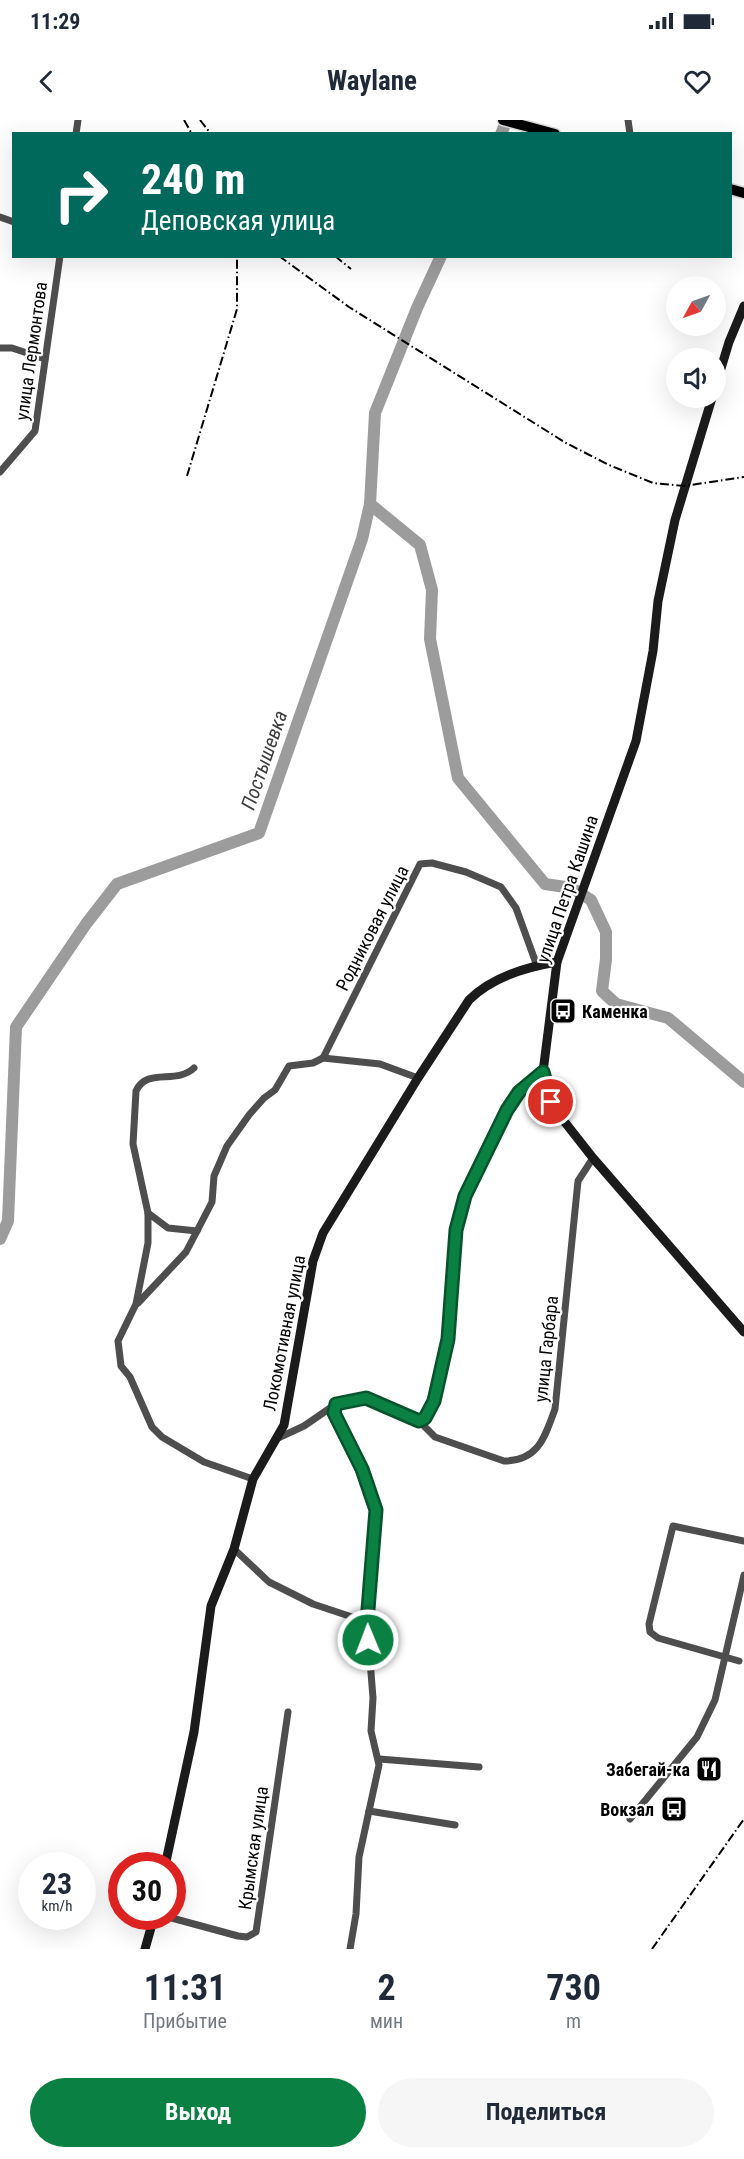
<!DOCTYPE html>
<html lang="ru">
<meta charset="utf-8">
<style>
body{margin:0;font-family:"Roboto Condensed",sans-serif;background:#f6f6f7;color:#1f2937;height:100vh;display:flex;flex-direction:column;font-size:22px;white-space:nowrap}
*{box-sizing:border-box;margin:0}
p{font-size:20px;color:#747a83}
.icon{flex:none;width:33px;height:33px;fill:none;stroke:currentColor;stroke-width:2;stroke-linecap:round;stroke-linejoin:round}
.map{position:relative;height:1829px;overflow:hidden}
.sheet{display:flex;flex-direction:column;background:#fff;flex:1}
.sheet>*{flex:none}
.top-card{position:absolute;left:12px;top:12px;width:720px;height:126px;border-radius:0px;box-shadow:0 6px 24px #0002;background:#00695c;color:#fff;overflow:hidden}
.needle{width:39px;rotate:230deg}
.buttons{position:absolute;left:666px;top:156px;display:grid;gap:12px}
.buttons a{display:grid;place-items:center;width:60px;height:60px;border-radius:50%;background:#fff;box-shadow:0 6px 24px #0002;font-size:30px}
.speed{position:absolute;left:18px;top:1732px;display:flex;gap:12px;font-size:30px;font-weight:700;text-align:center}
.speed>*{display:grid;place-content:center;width:78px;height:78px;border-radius:50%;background:#fff;box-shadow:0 6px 24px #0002;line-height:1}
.speed small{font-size:15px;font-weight:400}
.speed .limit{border:9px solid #d22;background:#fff;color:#111}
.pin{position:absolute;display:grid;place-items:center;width:51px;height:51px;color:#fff;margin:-26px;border:3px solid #fff;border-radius:50%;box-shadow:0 2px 6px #0007}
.me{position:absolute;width:66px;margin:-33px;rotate:359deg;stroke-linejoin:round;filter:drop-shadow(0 0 4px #0008)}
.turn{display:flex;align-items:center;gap:21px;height:126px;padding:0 30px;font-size:27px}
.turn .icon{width:78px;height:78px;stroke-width:2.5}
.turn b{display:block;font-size:42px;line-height:51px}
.eta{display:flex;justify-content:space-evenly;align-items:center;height:102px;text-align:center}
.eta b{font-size:36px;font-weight:700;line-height:42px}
.button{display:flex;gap:12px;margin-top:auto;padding:12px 30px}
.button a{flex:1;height:69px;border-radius:36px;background:#0b8043;color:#fff;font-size:24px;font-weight:700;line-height:69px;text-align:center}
.button a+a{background:#f6f6f7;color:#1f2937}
.status{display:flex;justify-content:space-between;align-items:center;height:42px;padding:0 30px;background:#fff;direction:ltr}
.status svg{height:16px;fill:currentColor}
header{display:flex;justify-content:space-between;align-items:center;height:78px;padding:0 30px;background:#fff;font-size:27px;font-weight:700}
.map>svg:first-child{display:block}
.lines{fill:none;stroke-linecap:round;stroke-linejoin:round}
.river{stroke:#9c9c9c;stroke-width:12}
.primary-casing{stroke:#dbdbdb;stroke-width:13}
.street{stroke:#4e4e4e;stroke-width:7}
.secondary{stroke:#1b1b1b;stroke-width:9}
.primary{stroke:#000;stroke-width:10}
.rail{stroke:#000;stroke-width:2;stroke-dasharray:9 3 1.5 3;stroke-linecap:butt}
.route-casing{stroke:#07532c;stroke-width:15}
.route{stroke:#0b8043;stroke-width:10}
.labels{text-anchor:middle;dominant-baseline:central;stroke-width:4.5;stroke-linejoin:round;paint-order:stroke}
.street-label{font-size:18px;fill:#000;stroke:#fff}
.poi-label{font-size:18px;font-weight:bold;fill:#000;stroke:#fff;text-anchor:end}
.water-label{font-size:20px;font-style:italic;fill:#3d3d3d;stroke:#fff}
</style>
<div class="status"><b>11:29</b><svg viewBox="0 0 49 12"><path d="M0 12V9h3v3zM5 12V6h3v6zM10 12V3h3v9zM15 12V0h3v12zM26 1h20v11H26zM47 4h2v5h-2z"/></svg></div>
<header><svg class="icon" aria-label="back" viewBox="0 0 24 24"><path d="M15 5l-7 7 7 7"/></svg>Waylane<svg class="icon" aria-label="heart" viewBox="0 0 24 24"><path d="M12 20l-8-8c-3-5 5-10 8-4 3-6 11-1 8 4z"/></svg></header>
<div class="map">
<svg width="744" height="1829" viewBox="0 0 744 1829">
<rect width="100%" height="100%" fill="#fff"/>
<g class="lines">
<g class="river">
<polyline points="501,14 507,0"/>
<polyline points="370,384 420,425 432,470 430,519 458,658 545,764 572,768 591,780 606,812 606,839 602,871 616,884 668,898 744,962"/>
<polyline points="0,1119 8,1101 16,907 86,804 117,764 259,713 362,419 370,384 375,293 417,188 441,136"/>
</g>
<g class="primary-casing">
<g id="primary">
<polyline points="503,0 555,14"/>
<polyline points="730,69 744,73"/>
</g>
</g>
<g class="street">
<polyline points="628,0 630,14"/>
<polyline points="76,14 78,0"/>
<polyline points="0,97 14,102"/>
<polyline points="0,228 12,228 45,239"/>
<polyline points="0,352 35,311 60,136"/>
<polyline points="323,938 380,944 418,958"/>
<path d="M194,948C176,965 147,947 136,971L133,1024L148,1093V1123L136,1184L118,1221L121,1246L130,1257L152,1307L162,1317L204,1342L253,1359"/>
<polyline points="148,1093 168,1108 197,1111 212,1082 214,1056 227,1026 249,995 264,978 275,970 289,946 313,943 323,938 420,744 432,743 466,752 501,767 516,788 537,846"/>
<polyline points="138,1183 186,1132 197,1111"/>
<polyline points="336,1284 334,1293 362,1349 376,1390 367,1502 373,1578 371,1611 379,1645 359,1737 356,1794 350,1829"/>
<path d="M419,1301L435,1317L504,1341C539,1341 545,1316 555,1289L578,1061L593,1038"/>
<polyline points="276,1319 304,1306 336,1284 351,1280 366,1278 419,1301 425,1298 434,1281 448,1219 456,1110 465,1076 507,990 519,972 543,952"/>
<polyline points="234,1429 269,1462 313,1484 367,1502"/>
<polyline points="739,1541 658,1518 650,1512 649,1504 673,1406 744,1421"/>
<polyline points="379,1639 479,1647"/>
<polyline points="369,1691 455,1705"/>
<polyline points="630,1699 697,1617 715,1580 744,1455"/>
<polyline points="168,1797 238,1816 247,1817 256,1812 288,1592"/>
</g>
<g class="secondary">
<polyline points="716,265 729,222 744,186"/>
<polyline points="712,278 675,400 658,481 653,531 636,621 557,842 543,952 546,969 560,996 593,1038 744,1212"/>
<path d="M165,1746L194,1612L211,1486L234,1429L253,1359L284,1305L313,1141L323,1113L418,958L469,880C491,858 526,847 557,842"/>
<polyline points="145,1829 154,1797"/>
</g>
<use href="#primary" class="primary"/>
<g class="rail">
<polyline points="184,0 192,14"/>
<polyline points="200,0 211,14"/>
<polyline points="279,136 349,187 566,323 609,345 653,363 684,366 744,357"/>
<polyline points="335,136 351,149"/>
<polyline points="187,356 237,189 237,136"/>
<polyline points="652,1829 744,1699"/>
</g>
</g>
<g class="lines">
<g class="route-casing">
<polyline id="route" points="368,1520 367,1502 376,1390 362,1349 334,1293 336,1284 366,1278 419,1301 425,1298 434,1281 448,1219 456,1110 465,1076 507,990 519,972 543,952 551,982"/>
</g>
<use href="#route" class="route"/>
</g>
<defs>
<g id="bus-square" transform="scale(1.35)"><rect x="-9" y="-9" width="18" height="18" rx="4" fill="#000" stroke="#fff"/><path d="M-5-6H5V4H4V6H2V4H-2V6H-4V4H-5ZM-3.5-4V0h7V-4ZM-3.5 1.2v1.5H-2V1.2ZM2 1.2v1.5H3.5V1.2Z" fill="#fff"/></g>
<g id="restaurant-square" transform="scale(1.35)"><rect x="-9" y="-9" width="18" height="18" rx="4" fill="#000" stroke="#fff"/><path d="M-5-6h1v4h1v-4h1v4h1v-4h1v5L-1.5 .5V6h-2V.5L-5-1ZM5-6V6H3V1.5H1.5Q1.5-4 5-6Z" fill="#fff"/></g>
</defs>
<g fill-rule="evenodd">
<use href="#bus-square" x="563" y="891"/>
<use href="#restaurant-square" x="709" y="1649"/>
<use href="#bus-square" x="674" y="1689"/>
</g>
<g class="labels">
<g class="street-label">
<text transform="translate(31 231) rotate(-82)">улица Лермонтова</text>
<text transform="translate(567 769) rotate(-71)">улица Петра Кашина</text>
<text transform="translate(372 808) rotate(-63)">Родниковая улица</text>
<text transform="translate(284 1213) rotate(-79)">Локомотивная улица</text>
<text transform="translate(546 1229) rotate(-84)">улица Гарбара</text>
<text transform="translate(253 1728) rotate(-82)">Крымская улица</text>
</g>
<g class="poi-label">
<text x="582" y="891" text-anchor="start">Каменка</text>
<text x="690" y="1649">Забегай-ка</text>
<text x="654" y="1689">Вокзал</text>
</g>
<g class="water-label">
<text transform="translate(264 640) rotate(-71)">Постышевка</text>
</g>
</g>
</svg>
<div class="buttons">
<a><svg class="needle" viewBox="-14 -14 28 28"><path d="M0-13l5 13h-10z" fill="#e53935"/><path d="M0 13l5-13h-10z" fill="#747a83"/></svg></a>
<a><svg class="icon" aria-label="sound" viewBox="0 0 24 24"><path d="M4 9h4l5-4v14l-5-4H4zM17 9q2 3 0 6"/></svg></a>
</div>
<div class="speed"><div>23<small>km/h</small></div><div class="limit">30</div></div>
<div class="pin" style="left:551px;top:982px;background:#d93025"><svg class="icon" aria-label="arrive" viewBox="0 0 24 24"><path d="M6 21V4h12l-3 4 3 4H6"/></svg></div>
<svg class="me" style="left:368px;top:1520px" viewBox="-20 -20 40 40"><circle r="17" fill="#0b8043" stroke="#fff" stroke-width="3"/><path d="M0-11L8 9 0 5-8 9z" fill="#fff"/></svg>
<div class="top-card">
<div class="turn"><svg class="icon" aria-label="right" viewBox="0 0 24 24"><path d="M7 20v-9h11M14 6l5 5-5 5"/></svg><div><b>240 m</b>Деповская улица</div></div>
</div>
</div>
<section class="sheet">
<div class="eta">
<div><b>11:31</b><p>Прибытие</p></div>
<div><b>2</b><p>мин</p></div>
<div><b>730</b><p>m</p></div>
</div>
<div class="button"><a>Выход</a><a>Поделиться</a></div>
</section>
